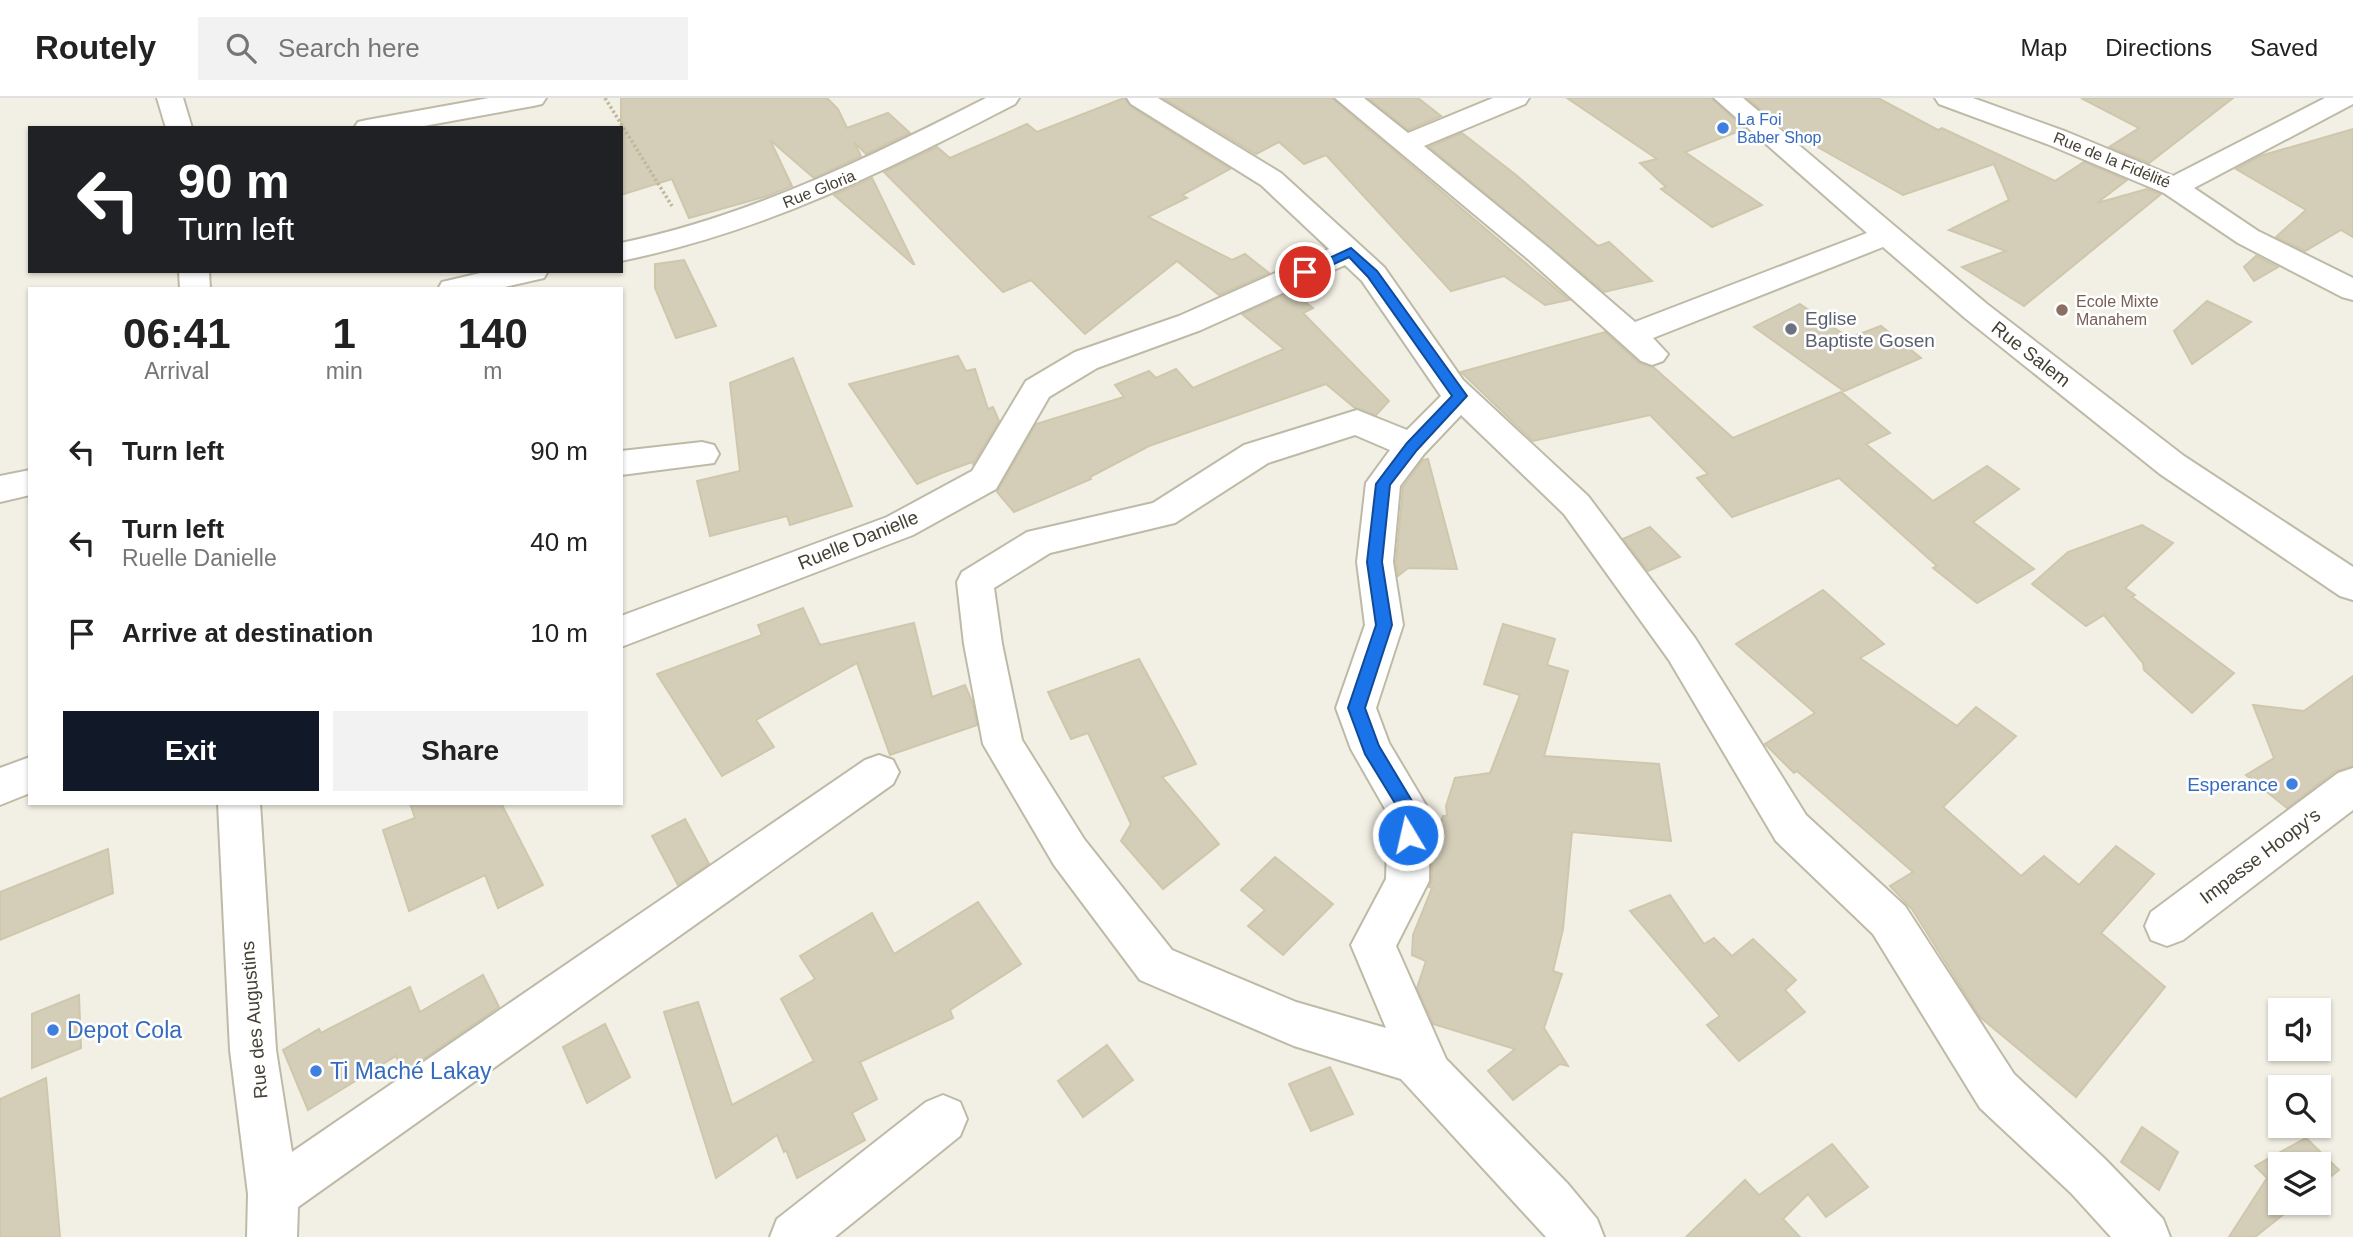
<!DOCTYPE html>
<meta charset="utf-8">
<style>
body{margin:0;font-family:Helvetica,sans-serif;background:#f2f2f2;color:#222;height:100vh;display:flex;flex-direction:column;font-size:26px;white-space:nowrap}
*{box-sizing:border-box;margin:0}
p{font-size:23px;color:#767676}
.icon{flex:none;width:38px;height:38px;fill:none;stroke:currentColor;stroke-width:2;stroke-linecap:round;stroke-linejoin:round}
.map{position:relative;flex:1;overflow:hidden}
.side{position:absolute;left:28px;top:189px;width:595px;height:518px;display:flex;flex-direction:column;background:#fff;border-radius:0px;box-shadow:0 2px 5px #0004}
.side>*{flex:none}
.hud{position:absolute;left:28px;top:28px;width:595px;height:147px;border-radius:0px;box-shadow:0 2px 5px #0004;background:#202124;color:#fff;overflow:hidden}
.controls{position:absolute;left:2268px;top:900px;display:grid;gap:14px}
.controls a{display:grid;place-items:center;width:63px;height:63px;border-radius:0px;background:#fff;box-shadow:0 2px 5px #0004;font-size:35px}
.pin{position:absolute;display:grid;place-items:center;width:60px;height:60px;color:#fff;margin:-30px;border:4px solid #fff;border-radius:50%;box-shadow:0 2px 7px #0007}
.me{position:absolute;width:77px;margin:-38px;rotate:351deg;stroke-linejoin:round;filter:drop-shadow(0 0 5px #0008)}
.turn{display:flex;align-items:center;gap:24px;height:147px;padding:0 35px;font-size:32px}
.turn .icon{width:91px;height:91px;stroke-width:2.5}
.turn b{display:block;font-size:49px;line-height:60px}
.eta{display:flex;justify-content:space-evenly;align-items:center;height:119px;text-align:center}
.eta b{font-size:42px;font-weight:700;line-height:49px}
.primary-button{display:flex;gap:14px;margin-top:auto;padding:14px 35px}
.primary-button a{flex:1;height:80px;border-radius:0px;background:#111827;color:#fff;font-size:28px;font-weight:700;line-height:80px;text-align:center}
.primary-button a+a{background:#f2f2f2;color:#222}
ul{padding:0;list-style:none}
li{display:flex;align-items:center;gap:21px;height:91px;padding:0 35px}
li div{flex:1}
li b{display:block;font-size:26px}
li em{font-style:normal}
header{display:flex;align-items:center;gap:42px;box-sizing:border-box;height:98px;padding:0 35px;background:#fff;border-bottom:2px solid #e0e0e0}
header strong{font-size:33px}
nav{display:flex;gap:38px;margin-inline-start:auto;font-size:24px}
.search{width:490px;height:63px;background:#f2f2f2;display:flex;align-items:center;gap:18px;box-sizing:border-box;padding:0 24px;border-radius:0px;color:#767676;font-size:26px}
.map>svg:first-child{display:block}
.building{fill:#d4ceb9;stroke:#cfc7ac;stroke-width:2}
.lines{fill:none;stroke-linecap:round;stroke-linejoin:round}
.street-casing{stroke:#bebaa7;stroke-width:4}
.path{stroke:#c0b898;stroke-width:3.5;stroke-dasharray:2.5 2.5;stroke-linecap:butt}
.street{fill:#fff;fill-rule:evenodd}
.route{fill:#1a73e8;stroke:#114b97;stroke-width:2}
.shop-dot{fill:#3f7fe0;stroke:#fff;stroke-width:2.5}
.education-dot{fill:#8d6e63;stroke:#fff;stroke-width:2.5}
.worship-dot{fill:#6b7280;stroke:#fff;stroke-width:2.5}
.labels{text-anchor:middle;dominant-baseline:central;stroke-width:5;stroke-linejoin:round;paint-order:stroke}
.far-shop-label{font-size:16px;fill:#366cbe;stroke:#fff;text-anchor:start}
.far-street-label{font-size:16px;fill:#454134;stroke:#fff}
.far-education-label{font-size:16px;fill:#785e54;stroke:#fff;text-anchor:start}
.worship-label{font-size:19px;fill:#5b616d;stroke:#fff;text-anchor:start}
.street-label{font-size:19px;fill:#454134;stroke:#fff}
.shop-label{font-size:19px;fill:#366cbe;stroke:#fff;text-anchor:end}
.near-shop-label{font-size:23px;fill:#366cbe;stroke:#fff;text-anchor:start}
</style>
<header>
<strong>Routely</strong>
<div class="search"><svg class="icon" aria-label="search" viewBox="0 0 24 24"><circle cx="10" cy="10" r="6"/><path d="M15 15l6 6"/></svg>Search here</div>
<nav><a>Map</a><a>Directions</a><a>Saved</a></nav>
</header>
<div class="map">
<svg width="2353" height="1139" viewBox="0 0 2353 1139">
<rect width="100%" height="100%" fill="#f2f0e4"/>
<g class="building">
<polygon points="621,0 827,0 838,11 847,30 888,15 910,35 866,56 854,44 861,58 814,80 770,42 792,88 767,98 689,120 672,81 621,97"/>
<polygon points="1124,0 1130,8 1230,71 1182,97 1187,100 1148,119 1232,162 1245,156 1269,175 1219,197 1177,163 1085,236 1031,182 1003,194 884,74 937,49 950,60 1027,26 1037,34"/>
<polygon points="1163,0 1332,0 1569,202 1545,207 1504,178 1451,193 1326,57 1304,66 1279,44 1256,56"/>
<polygon points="1368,0 1418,0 1441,18 1408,32"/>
<polygon points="1567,0 1711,0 1745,31 1685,54 1762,107 1712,129 1661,91 1666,89 1640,65 1657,61"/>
<polygon points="1747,0 1878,0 1938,32 1942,30 2055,83 2084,64 2127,82 2097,105 2147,91 2161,96 2024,208 1962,169 2006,153 1949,132 2009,102 1994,66 1903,97 1780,28"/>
<polygon points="2081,0 2233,0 2149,65 2109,49 2139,30"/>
<polygon points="2353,31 2353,139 2341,132 2305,153 2276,139 2306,112 2236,71 2260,58"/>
<polygon points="1462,35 1516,77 1598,148 1609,144 1652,183 1604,194 1429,49"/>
<polygon points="872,80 914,166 913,166 834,97"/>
<polygon points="2256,158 2278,169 2254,183 2244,169"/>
<polygon points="684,162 716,228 676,240 655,190 655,166"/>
<polygon points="1292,194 1313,210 1303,215 1389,303 1376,317 1355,310 1326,286 1149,348 1090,379 1091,381 1014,414 997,394 1036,326 1124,299 1115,287 1149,273 1156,280 1176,271 1193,290 1284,251 1242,216"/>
<polygon points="2207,203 2251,224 2192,266 2174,233"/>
<polygon points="1800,206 1849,240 1881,228 1921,260 1844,293 1754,229"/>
<polygon points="1605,234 1639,265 1653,269 1733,340 1841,294 1890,335 1866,346 1933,403 1987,368 2019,391 1973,424 2034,471 1977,505 1933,470 1937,468 1839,380 1732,419 1697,380 1708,376 1650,317 1533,343 1461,274"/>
<polygon points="958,258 966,273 975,271 988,311 993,309 999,323 973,366 972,364 942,375 917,386 849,286"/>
<polygon points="793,260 852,408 790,427 787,418 710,438 697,383 740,373 730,285"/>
<polygon points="1428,361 1457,471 1408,470 1398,478 1396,464 1403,389 1423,362"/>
<polygon points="2142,427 2173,445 2125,490 2135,497 2132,499 2234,575 2192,615 2144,572 2143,565 2104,517 2086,528 2032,486 2068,454"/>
<polygon points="1650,429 1680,459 1648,473 1623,441"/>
<polygon points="1823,492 1884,546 1860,560 1957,628 1976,609 2016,638 1943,709 2021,778 2044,758 2079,787 2116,748 2154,776 2101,835 2165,889 2076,999 1980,919 1912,811 1890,788 1913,774 1797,673 1794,675 1765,646 1815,615 1736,546"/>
<polygon points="803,510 820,547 914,525 932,599 965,587 972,603 977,627 890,657 857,565 756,622 774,649 722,678 657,576 762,537 758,527"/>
<polygon points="1503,526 1555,541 1547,567 1568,573 1544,658 1659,666 1671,743 1572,734 1563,831 1553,873 1562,876 1544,930 1568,968 1560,966 1513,1002 1488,973 1515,951 1433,926 1417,890 1426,863 1412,857 1413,837 1432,790 1429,789 1432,783 1432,752 1443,718 1447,718 1446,708 1455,680 1490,675 1520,597 1484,586"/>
<polygon points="1139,561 1196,666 1162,679 1219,746 1163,791 1121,743 1131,726 1088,635 1071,641 1048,594"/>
<polygon points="2353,578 2353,668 2336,673 2287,710 2246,677 2274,660 2253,607 2304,613"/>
<polygon points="410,705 501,705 543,787 498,810 485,777 409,813 383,732 415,720"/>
<polygon points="685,721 709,766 678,787 652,738"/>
<polygon points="108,751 113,795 0,842 0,794"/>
<polygon points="1275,759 1333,806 1283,857 1248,828 1265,812 1241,792"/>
<polygon points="1670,797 1704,846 1714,840 1732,858 1753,841 1796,882 1785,892 1805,914 1739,963 1707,927 1720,918 1630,813"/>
<polygon points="978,804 1021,866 950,912 953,920 860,964 877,1001 852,1015 865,1042 797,1080 786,1052 784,1054 777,1037 716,1080 664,914 698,904 732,1007 814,963 781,901 815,881 800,858 872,815 894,856"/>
<polygon points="483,877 499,909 403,975 396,958 308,1012 283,952 319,931 321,935 410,889 420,914"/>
<polygon points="79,897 81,950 32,970 32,916"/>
<polygon points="605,926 630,979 587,1005 563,949"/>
<polygon points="1107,947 1133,982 1083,1019 1058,983"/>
<polygon points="1330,969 1353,1016 1311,1033 1289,986"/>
<polygon points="46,980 60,1139 0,1139 0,1001"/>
<polygon points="2142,1029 2178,1054 2159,1092 2121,1064"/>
<polygon points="2306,1040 2339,1072 2319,1088 2319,1066 2280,1066 2280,1104 2299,1104 2255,1139 2229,1139 2267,1080 2255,1068"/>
<polygon points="1832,1046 1868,1089 1826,1119 1808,1096 1783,1121 1800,1139 1686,1139 1745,1082 1759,1097"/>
</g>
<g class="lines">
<g class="street-casing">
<g id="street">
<polygon points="157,0 183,0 192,30 166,30"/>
<polygon points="489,0 546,0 542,6 533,8 413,30 354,30 358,24 367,22"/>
<path d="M986,0H1019L1015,6C885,73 766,133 621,163V145C751,118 868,60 986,0Z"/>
<path d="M1127,0H1158L1281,75L1384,169L1463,282L1588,398L1695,540L1806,717L1905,808L2014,976L2105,1061L2163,1121L2170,1139H2111L2071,1095L1980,1010L1873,836L1776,743L1669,562L1564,416L1461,317L1424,356L1400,388L1393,464L1403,527L1376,610L1389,645L1430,714L1429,783L1396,848L1446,961L1568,1086L1597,1121L1604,1139H1546L1401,981L1294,948L1140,882L1054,767L983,646L964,546L957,484L962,474L1027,434L1153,405L1244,347L1357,312L1407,332L1441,298L1362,183L1345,167L1201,232L1097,270L1049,299L996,391L913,437L621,549V518L887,419L972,373L1026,283L1075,254L1179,218L1329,151L1261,87L1131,6ZM1355,337L1390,352L1366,385L1357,464L1365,527L1336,610L1351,651L1388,716L1386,781L1351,847L1386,930L1296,904L1172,852L1084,741L1022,642L1002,546L994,490L1050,455L1175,425L1268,365Z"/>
<polygon points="1335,0 1364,0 1408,35 1493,0 1529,0 1525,6 1424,48 1549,150 1635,224 1867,135 1714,0 1743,0 1987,206 2184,358 2353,469 2353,502 2340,498 2160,376 1965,220 1883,149 1653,240 1668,256 1663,263 1652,267 1641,263 1529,162"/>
<polygon points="1935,0 1973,0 2067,34 2173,78 2325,0 2353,0 2353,6 2194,90 2258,133 2353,180 2353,202 2342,199 2238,145 2164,95 2047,46 1939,6"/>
<polygon points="179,173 209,173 210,191 180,191"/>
<polygon points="489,173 548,173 544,180 496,191 438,191 442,184"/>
<polygon points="702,344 714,347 719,356 714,365 621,377 621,353"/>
<polygon points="30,372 30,397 0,404 0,378"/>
<polygon points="879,657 893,662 899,674 893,686 298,1109 297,1139 247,1139 248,1096 230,952 218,705 260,705 276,952 292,1054 865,662"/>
<polygon points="30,659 30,695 0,707 0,670"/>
<polygon points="2353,670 2353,712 2183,842 2167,848 2151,842 2145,828 2151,814 2338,675"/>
<polygon points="943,997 960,1004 967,1021 960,1038 835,1139 770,1139 777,1121 926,1004"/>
</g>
</g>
<polyline class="path" points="605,0 672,108"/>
<use href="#street" class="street"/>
</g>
<polygon class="route" points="1351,150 1377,173 1467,298 1417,352 1390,387 1382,464 1392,527 1365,610 1379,648 1418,713 1415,742 1408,744 1402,742 1400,737 1401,715 1365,656 1348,610 1376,527 1367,464 1376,386 1407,345 1452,298 1368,179 1349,159 1310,177 1305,178 1299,174"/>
<g class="shop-dot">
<circle cx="1723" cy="30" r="7"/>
<circle cx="2292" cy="686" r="7"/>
<circle cx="53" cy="932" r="7"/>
<circle cx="316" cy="973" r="7"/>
</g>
<circle class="education-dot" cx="2062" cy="212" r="7"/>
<circle class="worship-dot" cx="1791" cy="231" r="7"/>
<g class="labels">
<g class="far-shop-label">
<text x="1737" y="21">La Foi<tspan x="1737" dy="18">Baber Shop</tspan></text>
</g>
<g class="far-street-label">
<text transform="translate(2112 62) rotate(22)">Rue de la Fidélité</text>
<text transform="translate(819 91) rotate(-22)">Rue Gloria</text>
</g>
<g class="far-education-label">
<text x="2076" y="203">Ecole Mixte<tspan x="2076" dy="18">Manahem</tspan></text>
</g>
<g class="worship-label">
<text x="1805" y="220">Eglise<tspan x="1805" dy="22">Baptiste Gosen</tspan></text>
</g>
<g class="street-label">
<text transform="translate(2031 256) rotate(38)">Rue Salem</text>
<text transform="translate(858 442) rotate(-22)">Ruelle Danielle</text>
<text transform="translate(2260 758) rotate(-37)">Impasse Hoopy's</text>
<text transform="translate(254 922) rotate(-95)">Rue des Augustins</text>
</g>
<g class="shop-label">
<text x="2278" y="686">Esperance</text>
</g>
<g class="near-shop-label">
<text x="67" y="932">Depot Cola</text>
<text x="330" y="973">Ti Maché Lakay</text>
</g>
</g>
</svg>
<div class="controls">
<a><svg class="icon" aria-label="sound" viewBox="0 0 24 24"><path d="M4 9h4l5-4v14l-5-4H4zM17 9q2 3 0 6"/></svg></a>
<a><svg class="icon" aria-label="search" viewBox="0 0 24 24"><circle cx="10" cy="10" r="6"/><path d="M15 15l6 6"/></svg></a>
<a><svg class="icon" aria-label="layers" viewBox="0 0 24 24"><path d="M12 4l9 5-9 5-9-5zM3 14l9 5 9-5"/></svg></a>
</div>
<div class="pin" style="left:1305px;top:174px;background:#d93025"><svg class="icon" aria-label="arrive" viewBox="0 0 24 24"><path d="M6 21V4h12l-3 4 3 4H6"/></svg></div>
<svg class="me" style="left:1408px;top:737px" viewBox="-20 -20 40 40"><circle r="17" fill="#1a73e8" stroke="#fff" stroke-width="3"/><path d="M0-11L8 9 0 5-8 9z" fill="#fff"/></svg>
<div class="hud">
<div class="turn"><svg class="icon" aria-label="left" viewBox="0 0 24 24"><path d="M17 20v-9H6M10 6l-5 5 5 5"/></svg><div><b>90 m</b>Turn left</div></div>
</div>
<section class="side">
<div class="eta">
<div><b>06:41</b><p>Arrival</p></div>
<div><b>1</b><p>min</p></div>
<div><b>140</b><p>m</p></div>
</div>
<ul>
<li><svg class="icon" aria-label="left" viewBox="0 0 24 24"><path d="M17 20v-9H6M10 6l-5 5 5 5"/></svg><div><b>Turn left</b></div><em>90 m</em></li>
<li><svg class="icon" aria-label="left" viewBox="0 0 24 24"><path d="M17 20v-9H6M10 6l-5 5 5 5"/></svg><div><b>Turn left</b><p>Ruelle Danielle</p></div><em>40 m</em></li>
<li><svg class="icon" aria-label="arrive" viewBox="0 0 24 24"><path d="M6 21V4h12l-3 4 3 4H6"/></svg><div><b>Arrive at destination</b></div><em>10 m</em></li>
</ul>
<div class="primary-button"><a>Exit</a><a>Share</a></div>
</section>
</div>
